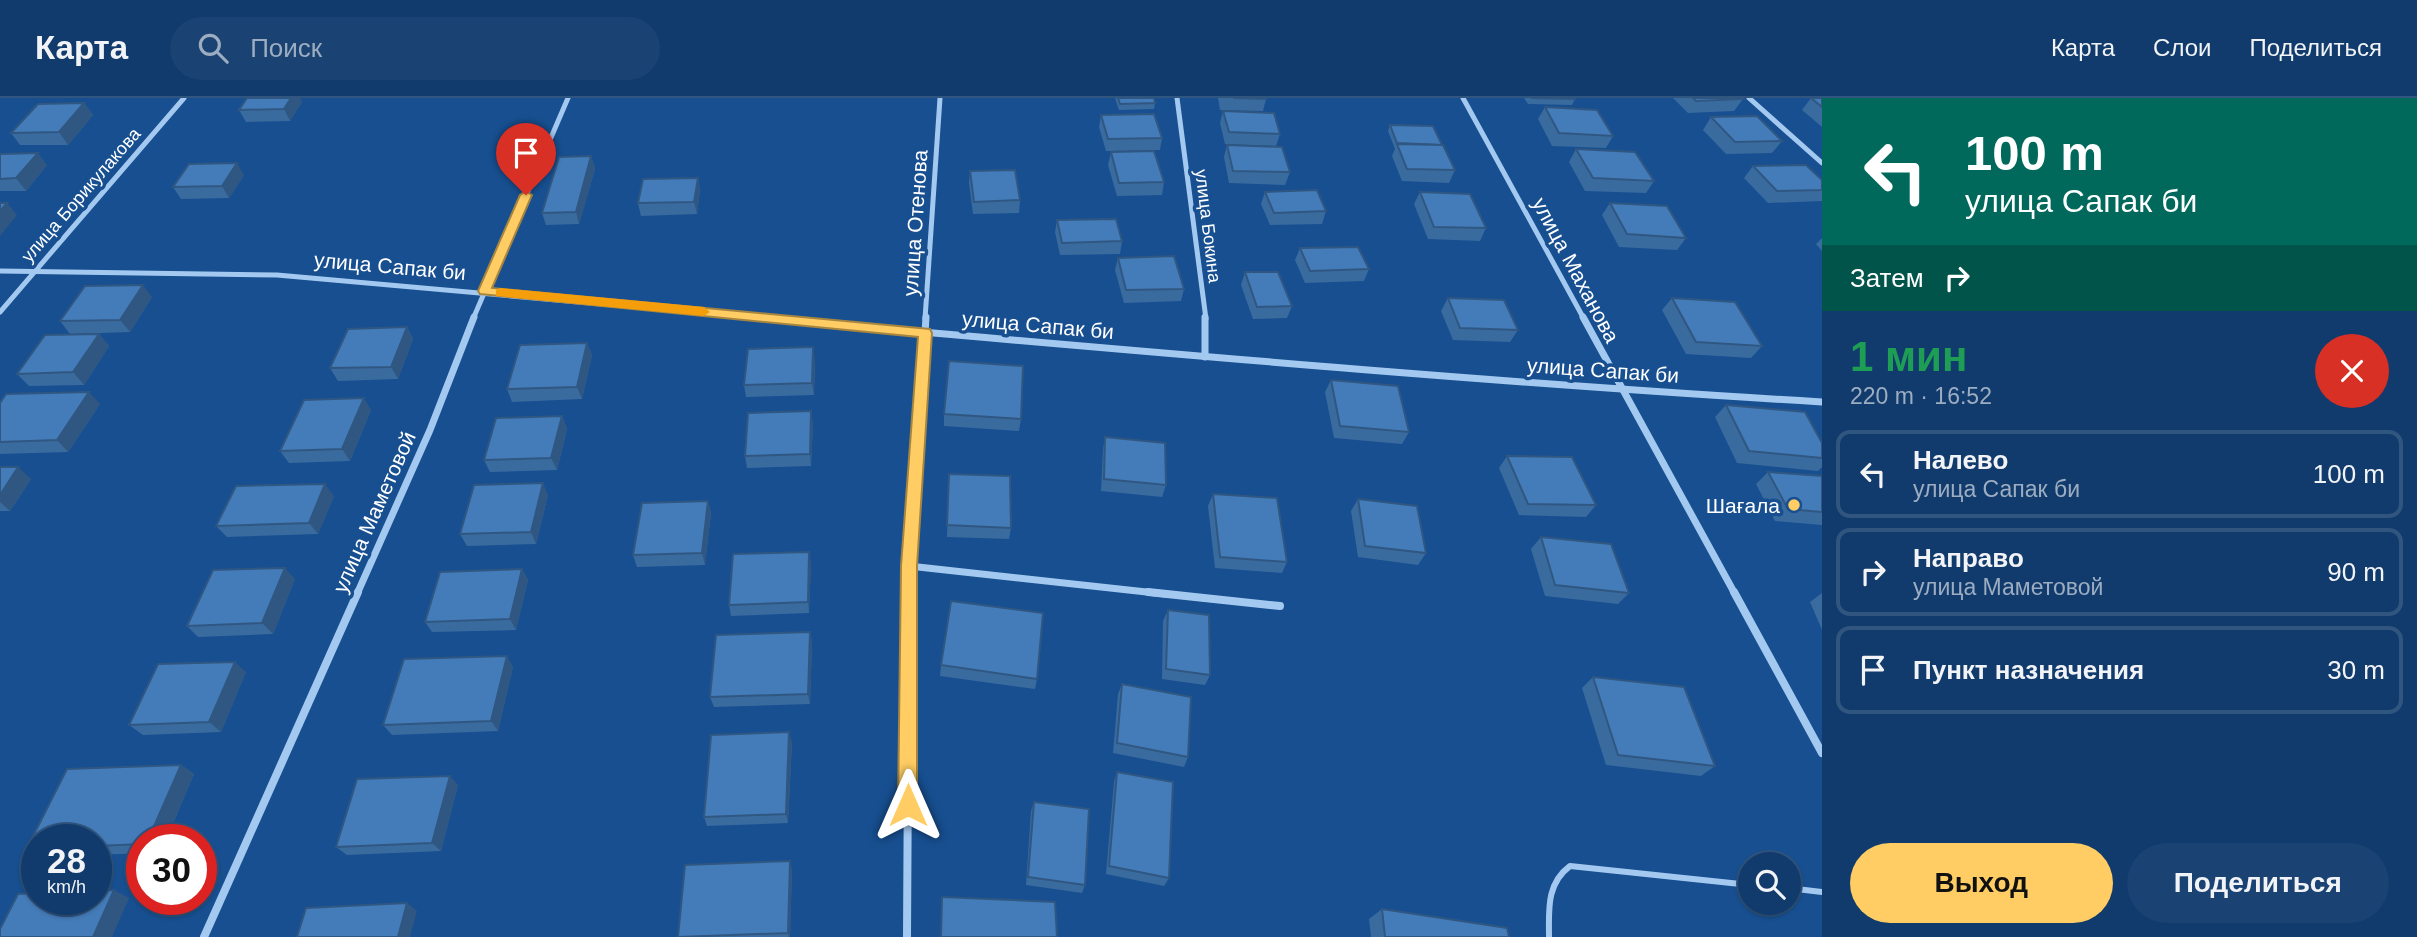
<!DOCTYPE html>
<html lang="ru">
<meta charset="utf-8">
<style>
body{margin:0;font-family:Arial,sans-serif;background:#1a4272;color:#f1f3f6;height:100vh;display:flex;flex-direction:column;font-size:26px;white-space:nowrap}
*{box-sizing:border-box;margin:0}
p{font-size:23px;color:#9cadc2}
.icon{flex:none;width:38px;height:38px;fill:none;stroke:currentColor;stroke-width:2;stroke-linecap:round;stroke-linejoin:round}
.map{position:relative;flex:1;overflow:hidden}
.sheet{display:flex;flex-direction:column;background:#113b6c;width:595px}
.sheet>*{flex:none}
.hud{background:#00695c;color:#fff;overflow:hidden}
.tools{position:absolute;left:1738px;top:754px;display:grid;gap:14px}
.tools a{display:grid;place-items:center;width:63px;height:63px;border-radius:50%;background:#113b6c;box-shadow:0 2px 5px #0004,0 0 0 2px #30557f;font-size:35px}
.speed{position:absolute;left:21px;top:726px;display:flex;gap:14px;font-size:35px;font-weight:700;text-align:center}
.speed>*{display:grid;place-content:center;width:91px;height:91px;border-radius:50%;background:#113b6c;box-shadow:0 2px 5px #0004,0 0 0 2px #30557f;line-height:1}
.speed small{font-size:18px;font-weight:400}
.speed .limit{border:10px solid #d22;background:#fff;color:#111}
.pin{position:absolute;display:grid;place-items:center;width:60px;height:60px;color:#fff;margin:-72px -30px;border-radius:50% 50% 50% 0;rotate:-45deg;box-shadow:0 0 7px #0007}
.pin .icon{rotate:45deg}
.me{position:absolute;width:77px;margin:-38px;rotate:0deg;stroke-linejoin:round;filter:drop-shadow(0 0 5px #0008)}
.turn{display:flex;align-items:center;gap:24px;height:147px;padding:0 28px;font-size:32px}
.turn .icon{width:91px;height:91px;stroke-width:2.5}
.turn b{display:block;font-size:49px;line-height:60px}
.then{display:flex;align-items:center;height:66px;padding:0 28px;background:#0003;gap:14px;font-size:26px}
.round{display:grid;place-items:center;flex:none;width:74px;height:74px;border-radius:37px;background:#1a4272}
.headline{display:flex;align-items:center;justify-content:space-between;height:119px;padding:0 28px}
h1{font-size:42px;font-weight:800;line-height:52px;color:#1e9e55}
.action{display:flex;gap:14px;margin-top:auto;padding:14px 28px}
.action a{flex:1;height:80px;border-radius:42px;background:#ffcd63;color:#111;font-size:28px;font-weight:800;line-height:80px;text-align:center}
.action a+a{background:#1a4272;color:#f1f3f6}
ul{padding:0;list-style:none}
li{display:flex;align-items:center;gap:21px;height:88px;margin:0 14px 10px;padding:0 14px;border:4px solid #30557f;border-radius:14px}
li div{flex:1}
li b{display:block;font-size:26px}
li em{font-style:normal}
header{display:flex;align-items:center;gap:42px;box-sizing:border-box;height:98px;padding:0 35px;background:#113b6c;border-bottom:2px solid #30557f}
header strong{font-size:33px}
nav{display:flex;gap:38px;margin-inline-start:auto;font-size:24px}
.search{width:490px;height:63px;background:#1a4272;display:flex;align-items:center;gap:18px;box-sizing:border-box;padding:0 24px;border-radius:38px;color:#9cadc2;font-size:26px}
main{display:flex;flex:1;min-height:0}
.map>svg:first-child{display:block}
.lines{fill:none;stroke-linecap:round;stroke-linejoin:round}
.lane{stroke:#a4c9f0;stroke-width:6}
.street-far2{stroke:#a4c9f0;stroke-width:5}
.street-far1{stroke:#a4c9f0;stroke-width:7}
.street{stroke:#a4c9f0;stroke-width:8}
.wall{fill:#3a6b9f}
.shaded-wall{fill:#305782}
.building{fill:#447cb9;stroke:#305782;stroke-width:2}
.route{fill:#ffcd63;stroke:#a68540;stroke-width:2}
.slow{fill:#f59e0b}
.poi-dot{fill:#ffcd63;stroke:#174f90;stroke-width:2.5}
.labels{text-anchor:middle;dominant-baseline:central;stroke-width:7;stroke-linejoin:round;paint-order:stroke}
.far-street-label{font-size:18px;fill:#fff;stroke:#174f90}
.street-label{font-size:21px;fill:#fff;stroke:#174f90}
.poi-label{font-size:21px;fill:#fff;stroke:#174f90;text-anchor:end}
</style>
<header>
<strong>Карта</strong>
<div class="search"><svg class="icon" aria-label="search" viewBox="0 0 24 24"><circle cx="10" cy="10" r="6"/><path d="M15 15l6 6"/></svg>Поиск</div>
<nav><a>Карта</a><a>Слои</a><a>Поделиться</a></nav>
</header>
<main>
<div class="map">
<svg width="1822" height="839" viewBox="0 0 1822 839">
<rect width="100%" height="100%" fill="#174f90"/>
<g class="lines">
<g class="lane">
<polyline points="1788,790 1822,794"/>
<path d="M1549,839C1549,812 1546,786 1570,768L1750,787"/>
</g>
<g class="street-far2">
<polyline points="1177,0 1206,221"/>
<polyline points="1463,0 1584,221"/>
<polyline points="1749,0 1822,65"/>
<polyline points="0,173 277,177 770,221"/>
<polyline points="0,214 184,0"/>
<polyline points="473,221 568,0"/>
<polyline points="925,221 940,0"/>
</g>
<g class="street-far1">
<path d="M750,219C1107,250 1464,283 1822,304"/>
<polyline points="1583,219 1735,496"/>
<polyline points="1205,259 1205,219"/>
<polyline points="909,468 1165,496"/>
<polyline points="357,496 430,332 474,219"/>
<polyline points="909,496 926,219"/>
</g>
<g class="street">
<polyline points="1148,494 1280,508"/>
<polyline points="1734,494 1822,655"/>
<polyline points="204,839 358,494"/>
<polyline points="907,839 909,494"/>
</g>
</g>
<g class="wall">
<polygon points="1115,0 1154,0 1155,5 1154,11 1119,12"/>
<polygon points="1218,0 1266,0 1266,1 1263,13 1220,12"/>
<polygon points="1524,0 1575,0 1575,1 1572,7 1528,6"/>
<polygon points="1673,0 1741,0 1743,1 1734,13 1688,15"/>
<polygon points="1811,0 1822,0 1822,29 1802,12"/>
<polygon points="302,4 290,23 246,24 239,12"/>
<polygon points="84,5 93,17 68,47 20,47 11,35"/>
<polygon points="1545,9 1613,38 1606,50 1552,48 1538,21"/>
<polygon points="1223,13 1280,36 1276,48 1225,46 1220,25"/>
<polygon points="1101,17 1162,40 1160,52 1106,53 1099,29"/>
<polygon points="1711,19 1782,43 1772,55 1726,56 1703,32"/>
<polygon points="1390,27 1442,47 1455,72 1449,85 1402,83 1392,58 1395,51 1388,33"/>
<polygon points="1227,47 1290,74 1285,87 1229,85 1224,59"/>
<polygon points="1576,51 1654,83 1646,95 1585,93 1569,64"/>
<polygon points="1111,54 1164,84 1162,97 1117,98 1108,67"/>
<polygon points="0,56 47,67 26,93 0,93"/>
<polygon points="591,58 595,71 579,126 546,127 542,115"/>
<polygon points="1753,68 1822,82 1822,103 1768,105 1744,80"/>
<polygon points="970,73 1020,102 1019,115 973,116 969,85"/>
<polygon points="244,77 229,100 181,101 173,89"/>
<polygon points="698,80 700,92 697,116 641,118 638,105"/>
<polygon points="1265,94 1326,113 1322,126 1270,127 1261,106"/>
<polygon points="1420,94 1486,130 1480,143 1428,141 1414,106"/>
<polygon points="1610,105 1686,140 1677,152 1619,149 1602,117"/>
<polygon points="1057,122 1122,143 1120,156 1060,157 1055,134"/>
<polygon points="1822,140 1822,153 1816,146"/>
<polygon points="1300,150 1369,171 1364,183 1305,185 1295,162"/>
<polygon points="1118,160 1184,191 1181,203 1124,205 1115,172"/>
<polygon points="1245,174 1292,208 1287,220 1253,221 1241,187"/>
<polygon points="152,199 130,234 70,236 60,223"/>
<polygon points="1448,200 1518,232 1510,244 1453,242 1441,213"/>
<polygon points="1672,200 1762,248 1751,260 1686,256 1662,212"/>
<polygon points="407,229 413,241 398,281 338,283 330,270"/>
<polygon points="99,236 109,248 84,287 29,288 17,276"/>
<polygon points="587,245 592,257 582,301 512,304 507,291"/>
<polygon points="815,262 814,297 746,299 744,287"/>
<polygon points="1331,282 1409,334 1402,346 1334,340 1325,294"/>
<polygon points="0,305 100,306 68,354 0,356"/>
<polygon points="1726,307 1822,345 1822,369 1818,373 1737,365 1715,319"/>
<polygon points="371,312 350,363 289,365 280,353"/>
<polygon points="944,316 1021,321 1019,333 944,328"/>
<polygon points="562,318 567,331 557,372 490,374 484,362"/>
<polygon points="813,325 811,368 747,370 745,358"/>
<polygon points="1105,339 1166,387 1162,399 1101,393 1103,351"/>
<polygon points="1507,358 1596,407 1586,419 1519,417 1499,370"/>
<polygon points="0,369 31,381 10,413 0,413"/>
<polygon points="1768,374 1822,378 1822,427 1775,423 1756,386"/>
<polygon points="949,376 1011,430 1009,441 947,439"/>
<polygon points="1213,396 1287,464 1282,475 1215,470 1208,408"/>
<polygon points="548,397 536,446 467,448 460,436"/>
<polygon points="334,398 318,436 227,439 216,428"/>
<polygon points="1358,401 1426,455 1418,467 1358,459 1351,413"/>
<polygon points="708,403 711,415 705,467 637,469 633,457"/>
<polygon points="1541,439 1629,495 1618,506 1545,498 1531,451"/>
<polygon points="809,454 811,465 809,515 731,518 729,507"/>
<polygon points="522,471 528,482 516,532 432,534 425,524"/>
<polygon points="295,481 273,536 198,539 187,528"/>
<polygon points="1822,495 1822,532 1810,504"/>
<polygon points="1168,512 1210,577 1205,587 1162,581 1163,523"/>
<polygon points="810,534 812,544 810,606 714,609 710,599"/>
<polygon points="941,567 1037,581 1035,591 940,578"/>
<polygon points="513,569 498,633 392,637 383,627"/>
<polygon points="246,574 221,634 143,637 129,627"/>
<polygon points="1593,579 1715,668 1701,678 1606,667 1582,590"/>
<polygon points="1122,586 1188,659 1184,669 1113,655 1118,596"/>
<polygon points="792,644 788,725 707,728 704,719"/>
<polygon points="181,667 194,676 166,742 142,742 142,755 96,757 96,742 37,742 37,755 27,750 67,671"/>
<polygon points="1117,674 1169,780 1164,788 1106,776 1114,684"/>
<polygon points="458,687 441,753 347,757 336,749"/>
<polygon points="1034,704 1085,787 1082,795 1026,787 1031,713"/>
<polygon points="792,771 790,839 678,839"/>
<polygon points="1382,811 1509,839 1371,839 1369,821"/>
</g>
<g class="shaded-wall">
<polygon points="291,0 300,0 302,4 290,23 284,11"/>
<polygon points="84,5 93,17 68,47 59,34"/>
<polygon points="38,55 47,67 26,93 16,80"/>
<polygon points="591,58 595,71 579,126 576,114"/>
<polygon points="237,65 244,77 229,100 222,88"/>
<polygon points="698,80 700,92 697,116 694,104"/>
<polygon points="7,105 17,117 0,138 0,113"/>
<polygon points="143,187 152,199 130,234 120,222"/>
<polygon points="407,229 413,241 398,281 391,269"/>
<polygon points="99,236 109,248 84,287 73,274"/>
<polygon points="587,245 592,257 582,301 577,289"/>
<polygon points="813,249 815,262 814,297 812,285"/>
<polygon points="89,294 100,306 68,354 57,342"/>
<polygon points="364,300 371,312 350,363 342,351"/>
<polygon points="811,313 813,325 811,368 810,356"/>
<polygon points="562,318 567,331 557,372 551,360"/>
<polygon points="18,369 31,381 10,413 0,404 0,397"/>
<polygon points="543,385 548,397 536,446 531,434"/>
<polygon points="325,386 334,398 318,436 309,425"/>
<polygon points="708,403 711,415 705,467 702,455"/>
<polygon points="809,454 811,465 809,515 808,504"/>
<polygon points="285,470 295,481 273,536 262,525"/>
<polygon points="522,471 528,482 516,532 510,521"/>
<polygon points="810,534 812,544 810,606 808,596"/>
<polygon points="507,558 513,569 498,633 491,623"/>
<polygon points="235,564 246,574 221,634 209,624"/>
<polygon points="789,634 792,644 788,725 786,716"/>
<polygon points="181,667 194,676 166,742 148,742"/>
<polygon points="450,678 458,687 441,753 432,745"/>
<polygon points="790,763 792,771 790,839 789,839 788,835"/>
<polygon points="114,792 129,800 112,839 93,839"/>
<polygon points="407,805 417,813 410,839 398,839"/>
</g>
<g class="building">
<polygon points="247,0 291,0 284,11 239,12"/>
<polygon points="1118,0 1154,0 1155,5 1120,6"/>
<polygon points="1233,0 1266,0 1266,1"/>
<polygon points="1531,0 1575,0 1575,1"/>
<polygon points="1693,0 1741,0 1743,1 1696,3"/>
<polygon points="1811,0 1822,0 1822,9"/>
<polygon points="84,5 59,34 11,35 38,6"/>
<polygon points="1545,9 1597,12 1613,38 1559,35"/>
<polygon points="1223,13 1274,15 1280,36 1229,34"/>
<polygon points="1154,16 1162,40 1108,41 1101,17"/>
<polygon points="1757,18 1782,43 1735,44 1711,19"/>
<polygon points="1390,27 1433,28 1442,47 1397,45"/>
<polygon points="1397,46 1443,47 1455,72 1407,71"/>
<polygon points="1227,47 1282,49 1290,74 1233,73"/>
<polygon points="1576,51 1635,54 1654,83 1593,80"/>
<polygon points="1154,53 1164,84 1119,85 1111,54"/>
<polygon points="38,55 16,80 0,81 0,56"/>
<polygon points="591,58 576,114 542,115 559,59"/>
<polygon points="237,65 222,88 173,89 189,66"/>
<polygon points="1806,67 1822,82 1822,92 1777,93 1753,68"/>
<polygon points="1015,72 1020,102 974,104 970,73"/>
<polygon points="698,80 694,104 638,105 643,81"/>
<polygon points="1317,92 1326,113 1274,115 1265,94"/>
<polygon points="1420,94 1470,96 1486,130 1434,129"/>
<polygon points="0,105 7,105 0,113"/>
<polygon points="1610,105 1667,108 1686,140 1627,136"/>
<polygon points="1116,121 1122,143 1062,145 1057,122"/>
<polygon points="1358,149 1369,171 1310,173 1300,150"/>
<polygon points="1174,158 1184,191 1126,192 1118,160"/>
<polygon points="1245,174 1278,174 1292,208 1257,209"/>
<polygon points="143,187 120,222 60,223 85,188"/>
<polygon points="1448,200 1504,202 1518,232 1460,230"/>
<polygon points="1672,200 1735,204 1762,248 1696,244"/>
<polygon points="407,229 391,269 330,270 348,231"/>
<polygon points="99,236 73,274 17,276 45,237"/>
<polygon points="587,245 577,289 507,291 520,247"/>
<polygon points="813,249 812,285 744,287 748,251"/>
<polygon points="949,263 1023,268 1021,321 944,316"/>
<polygon points="1331,282 1398,288 1409,334 1340,328"/>
<polygon points="89,294 57,342 0,344 0,305 6,296"/>
<polygon points="364,300 342,351 280,353 304,302"/>
<polygon points="1726,307 1805,314 1822,345 1822,360 1749,353"/>
<polygon points="811,313 810,356 745,358 748,315"/>
<polygon points="562,318 551,360 484,362 496,320"/>
<polygon points="1105,339 1165,345 1166,387 1104,381"/>
<polygon points="1507,358 1572,359 1596,407 1528,406"/>
<polygon points="0,369 18,369 0,397"/>
<polygon points="1768,374 1822,378 1822,414 1788,411"/>
<polygon points="949,376 1010,378 1011,430 947,427"/>
<polygon points="543,385 531,434 460,436 474,387"/>
<polygon points="325,386 309,425 216,428 236,388"/>
<polygon points="1213,396 1277,400 1287,464 1220,459"/>
<polygon points="1358,401 1417,408 1426,455 1365,448"/>
<polygon points="708,403 702,455 633,457 642,405"/>
<polygon points="1541,439 1611,446 1629,495 1555,487"/>
<polygon points="809,454 808,504 729,507 733,456"/>
<polygon points="285,470 262,525 187,528 213,472"/>
<polygon points="522,471 510,521 425,524 440,474"/>
<polygon points="951,503 1043,515 1037,581 941,567"/>
<polygon points="1168,512 1209,517 1210,577 1166,571"/>
<polygon points="810,534 808,596 710,599 716,537"/>
<polygon points="507,558 491,623 383,627 404,561"/>
<polygon points="235,564 209,624 129,627 158,566"/>
<polygon points="1593,579 1684,589 1715,668 1618,657"/>
<polygon points="1122,586 1191,599 1188,659 1117,645"/>
<polygon points="789,634 786,716 704,719 711,637"/>
<polygon points="181,667 148,742 142,742 142,746 96,748 96,742 37,742 37,750 27,750 67,671"/>
<polygon points="1117,674 1173,684 1169,780 1109,768"/>
<polygon points="450,678 432,745 336,749 357,681"/>
<polygon points="1034,704 1089,711 1085,787 1028,779"/>
<polygon points="790,763 788,835 678,839 685,767"/>
<polygon points="114,792 93,839 0,839 0,831 18,796 37,795 37,802 96,802 96,793"/>
<polygon points="942,799 1055,804 1057,839 941,839"/>
<polygon points="407,805 398,839 297,839 306,810"/>
<polygon points="1382,811 1507,830 1509,839 1385,839"/>
</g>
<polygon class="route" points="526,93 532,97 492,190 930,231 932,235 917,468 917,707 915,713 908,716 901,713 898,707 901,468 918,239 480,196 478,193 520,97"/>
<polygon class="slow" points="500,190 704,209 710,214 704,218 496,198 496,192"/>
<circle class="poi-dot" cx="1794" cy="407" r="7"/>
<g class="labels">
<g class="far-street-label">
<text transform="translate(81 97) rotate(-49)">улица Борикулакова</text>
<text transform="translate(1208 128) rotate(83)">улица Бокина</text>
</g>
<g class="street-label">
<text transform="translate(915 125) rotate(-86)">улица Отенова</text>
<text transform="translate(390 168) rotate(5)">улица Сапак би</text>
<text transform="translate(1576 172) rotate(62)">улица Маханова</text>
<text transform="translate(1038 227) rotate(5)">улица Сапак би</text>
<text transform="translate(1603 272) rotate(4)">улица Сапак би</text>
<text transform="translate(374 414) rotate(-66)">улица Маметовой</text>
</g>
<g class="poi-label">
<text x="1780" y="407">Шағала</text>
</g>
</g>
</svg>
<div class="tools">
<a><svg class="icon" aria-label="search" viewBox="0 0 24 24"><circle cx="10" cy="10" r="6"/><path d="M15 15l6 6"/></svg></a>
</div>
<div class="speed"><div>28<small>km/h</small></div><div class="limit">30</div></div>
<div class="pin" style="left:526px;top:97px;background:#d93025"><svg class="icon" aria-label="arrive" viewBox="0 0 24 24"><path d="M6 21V4h12l-3 4 3 4H6"/></svg></div>
<svg class="me" style="left:908px;top:707px" viewBox="-20 -20 40 40"><path d="M0-17L14 15 0 8-14 15z" fill="#ffcd63" stroke="#fff" stroke-width="4"/></svg>
</div>
<section class="sheet">
<div class="hud">
<div class="turn"><svg class="icon" aria-label="left" viewBox="0 0 24 24"><path d="M17 20v-9H6M10 6l-5 5 5 5"/></svg><div><b>100 m</b>улица Сапак би</div></div>
<div class="then">Затем<svg class="icon" aria-label="right" viewBox="0 0 24 24"><path d="M7 20v-9h11M14 6l5 5-5 5"/></svg></div>
</div>
<div class="headline"><div><h1>1 мин</h1><p>220 m · 16:52</p></div><a class="round" style="background:#d93025;color:#fff"><svg class="icon" aria-label="close" viewBox="0 0 24 24"><path d="M6 6l12 12M18 6L6 18"/></svg></a></div>
<ul>
<li><svg class="icon" aria-label="left" viewBox="0 0 24 24"><path d="M17 20v-9H6M10 6l-5 5 5 5"/></svg><div><b>Налево</b><p>улица Сапак би</p></div><em>100 m</em></li>
<li><svg class="icon" aria-label="right" viewBox="0 0 24 24"><path d="M7 20v-9h11M14 6l5 5-5 5"/></svg><div><b>Направо</b><p>улица Маметовой</p></div><em>90 m</em></li>
<li><svg class="icon" aria-label="arrive" viewBox="0 0 24 24"><path d="M6 21V4h12l-3 4 3 4H6"/></svg><div><b>Пункт назначения</b></div><em>30 m</em></li>
</ul>
<div class="action"><a>Выход</a><a>Поделиться</a></div>
</section>
</main>
